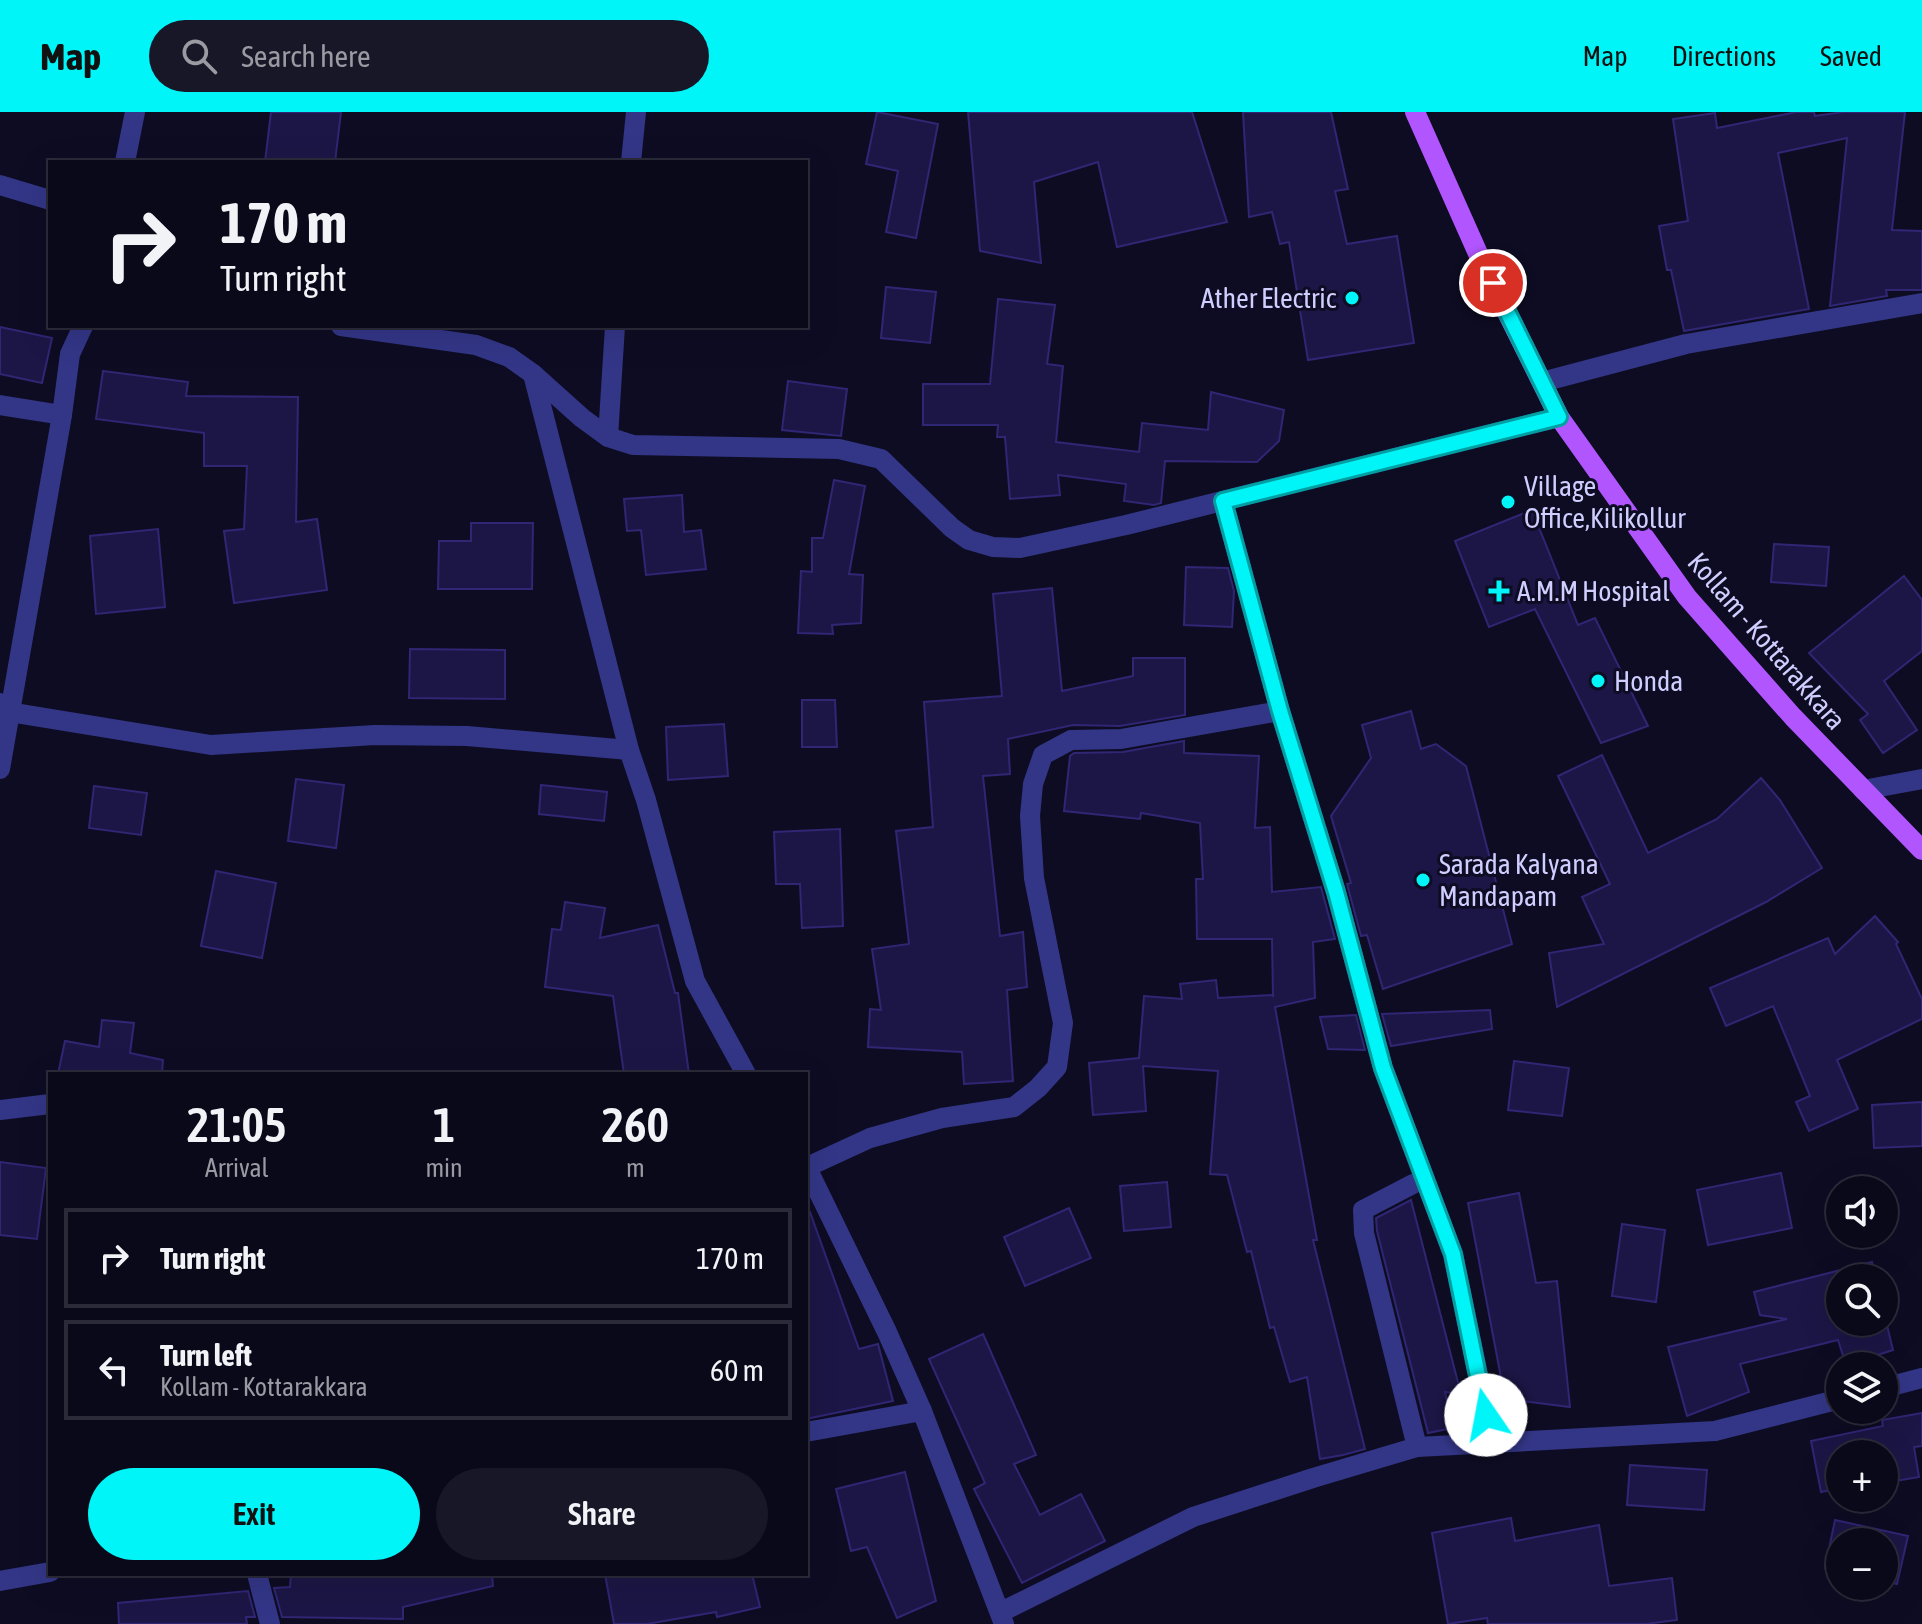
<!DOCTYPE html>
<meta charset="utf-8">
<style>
body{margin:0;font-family:"Asap Condensed",sans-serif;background:#181727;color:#f1f3f6;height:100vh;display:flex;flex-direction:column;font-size:30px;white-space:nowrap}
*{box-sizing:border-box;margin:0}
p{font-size:26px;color:#999aa2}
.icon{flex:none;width:44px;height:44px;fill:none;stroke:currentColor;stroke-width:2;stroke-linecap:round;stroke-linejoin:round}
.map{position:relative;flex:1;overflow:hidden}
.sheet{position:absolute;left:48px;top:960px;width:760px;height:504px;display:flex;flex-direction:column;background:#0a091a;border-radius:0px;box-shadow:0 8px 32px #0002,0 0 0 2px #2a2a39}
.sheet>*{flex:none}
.top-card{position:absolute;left:48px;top:48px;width:760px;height:168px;border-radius:0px;box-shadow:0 8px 32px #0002,0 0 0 2px #2a2a39;background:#0a091a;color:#f1f3f6;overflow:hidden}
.tools{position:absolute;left:1826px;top:1064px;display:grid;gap:16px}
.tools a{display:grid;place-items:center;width:72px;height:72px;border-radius:50%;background:#0a091a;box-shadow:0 8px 32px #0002,0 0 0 2px #2a2a39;font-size:40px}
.pin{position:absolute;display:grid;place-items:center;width:68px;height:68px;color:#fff;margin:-34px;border:4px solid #fff;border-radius:50%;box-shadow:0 2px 8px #0007}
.me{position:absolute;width:88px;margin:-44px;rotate:348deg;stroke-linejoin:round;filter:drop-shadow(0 0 6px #0008)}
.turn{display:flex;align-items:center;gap:28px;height:168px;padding:0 40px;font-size:36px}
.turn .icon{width:104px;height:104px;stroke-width:2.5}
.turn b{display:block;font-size:56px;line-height:68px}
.eta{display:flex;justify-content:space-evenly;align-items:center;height:136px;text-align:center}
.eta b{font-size:48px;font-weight:600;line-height:56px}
.primary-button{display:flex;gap:16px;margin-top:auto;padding:16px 40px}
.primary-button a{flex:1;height:92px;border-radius:48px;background:#00f5f9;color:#111;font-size:32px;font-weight:600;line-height:92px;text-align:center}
.primary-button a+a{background:#181727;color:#f1f3f6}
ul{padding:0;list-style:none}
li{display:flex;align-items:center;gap:24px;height:100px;margin:0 16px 12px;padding:0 24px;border:4px solid #2a2a39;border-radius:0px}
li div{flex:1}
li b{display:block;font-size:30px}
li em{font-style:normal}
header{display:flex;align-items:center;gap:48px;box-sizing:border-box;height:112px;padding:0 40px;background:#00f5f9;color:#111}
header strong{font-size:38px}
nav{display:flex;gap:44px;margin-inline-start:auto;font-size:28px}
.search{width:560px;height:72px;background:#181727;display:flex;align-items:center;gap:20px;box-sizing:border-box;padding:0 28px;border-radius:44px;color:#999aa2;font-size:30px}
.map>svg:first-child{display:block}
.building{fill:#1c1646;stroke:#2f2674;stroke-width:2}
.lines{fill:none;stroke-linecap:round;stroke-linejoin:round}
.minor{stroke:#333687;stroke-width:20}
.primary{stroke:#b155ff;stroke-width:20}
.route-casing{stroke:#009fa2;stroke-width:20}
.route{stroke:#00f5f9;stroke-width:14}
.poi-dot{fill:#00f5f9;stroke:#0e0c23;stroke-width:3}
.labels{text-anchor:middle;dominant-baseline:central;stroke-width:6;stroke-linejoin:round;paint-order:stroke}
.poi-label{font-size:28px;fill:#cfceff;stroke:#0e0c23;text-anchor:start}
.street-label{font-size:28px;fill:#cfceff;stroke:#0e0c23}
</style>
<header>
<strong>Map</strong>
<div class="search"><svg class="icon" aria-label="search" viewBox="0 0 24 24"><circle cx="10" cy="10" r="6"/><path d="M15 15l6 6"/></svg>Search here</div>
<nav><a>Map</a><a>Directions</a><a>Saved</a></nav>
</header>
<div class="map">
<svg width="1922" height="1512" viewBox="0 0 1922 1512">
<rect width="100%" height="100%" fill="#0e0c23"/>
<g class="building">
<polygon points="271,0 341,0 335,50 265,50"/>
<polygon points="877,0 938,12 916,126 886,120 898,59 866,52"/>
<polygon points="968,0 1192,0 1227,110 1117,135 1098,50 1034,70 1041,151 980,139"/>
<polygon points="1243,0 1331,0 1348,77 1335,79 1347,132 1397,124 1414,231 1308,248 1289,130 1280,132 1272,100 1249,105"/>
<polygon points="1796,0 1814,0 1815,4 1843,0 1905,0 1892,118 1922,119 1922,178 1886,178 1887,184 1830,194 1847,26 1778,41 1809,197 1684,219 1671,158 1667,158 1659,114 1688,109 1673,7 1715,1 1717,16"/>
<polygon points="886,175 936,180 930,231 881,226"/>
<polygon points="998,187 1055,193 1047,252 1063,254 1056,330 1139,340 1142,311 1208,318 1211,280 1284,298 1279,329 1257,350 1165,349 1161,391 1154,393 1124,389 1126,372 1058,363 1060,383 1010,387 1005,325 997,325 998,313 923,313 923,272 990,272"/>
<polygon points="0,215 52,226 42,271 0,262"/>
<polygon points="103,259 188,270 186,284 298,285 296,410 317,407 327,478 234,491 224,419 244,417 247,354 204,354 204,321 96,307"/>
<polygon points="788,269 847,277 841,324 782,318"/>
<polygon points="834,368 865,374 849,462 863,463 861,511 832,513 833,522 798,521 801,459 812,460 812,426 823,426"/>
<polygon points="682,383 684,420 701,418 706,457 646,463 641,418 627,419 624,387"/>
<polygon points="1532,398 1578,513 1595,506 1648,614 1601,631 1535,497 1489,515 1455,429"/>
<polygon points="471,411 533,411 532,477 438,477 439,429 471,429"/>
<polygon points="158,417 165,495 96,502 90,424"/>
<polygon points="1774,432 1829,435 1826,474 1771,470"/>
<polygon points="1186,455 1228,456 1234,479 1232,515 1184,513"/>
<polygon points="1904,464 1922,488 1922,539 1884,569 1917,618 1883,641 1860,608 1868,602 1809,541"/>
<polygon points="1052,476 1062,579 1133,564 1133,546 1185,546 1185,603 1120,614 1073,613 1008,627 1010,662 983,664 1000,824 1023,820 1027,875 1007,878 1013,969 964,972 962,940 868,935 870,897 881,898 872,837 909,832 896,719 933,715 924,590 1002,584 993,482"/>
<polygon points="410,537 505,538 505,587 409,586"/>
<polygon points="802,588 835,588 837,635 802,635"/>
<polygon points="1411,599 1421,637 1436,632 1466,654 1512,832 1383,877 1367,823 1361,824 1347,772 1351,771 1331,704 1371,646 1362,613"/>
<polygon points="724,612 728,664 668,668 666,615"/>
<polygon points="1184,629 1184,641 1259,644 1255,716 1270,715 1272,780 1321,775 1335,827 1313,830 1315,886 1275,895 1317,1128 1313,1128 1365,1337 1343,1343 1320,1347 1307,1265 1290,1270 1274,1215 1270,1216 1251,1139 1247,1140 1227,1063 1210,1062 1218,959 1143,954 1146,999 1093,1003 1089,951 1139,946 1144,884 1182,887 1180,872 1216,868 1218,886 1273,883 1273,885 1272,827 1197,827 1196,767 1203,767 1200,711 1141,701 1140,707 1064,699 1070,644 1074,641 1123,640"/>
<polygon points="1602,643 1648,741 1717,707 1761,666 1780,688 1822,756 1766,790 1557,895 1549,841 1604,832 1582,785 1610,772 1558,664"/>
<polygon points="296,667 344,673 336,736 288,729"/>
<polygon points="541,673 607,680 604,709 539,702"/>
<polygon points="94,674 147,681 141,723 89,716"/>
<polygon points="840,717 843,814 802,816 800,772 776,772 774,720"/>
<polygon points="216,759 276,771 262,846 201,834"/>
<polygon points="565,790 605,796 600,826 658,813 675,881 678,881 689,962 624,962 613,884 545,875 552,817 561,818"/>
<polygon points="1875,804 1898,830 1896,832 1922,887 1922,907 1837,948 1858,997 1809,1019 1796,990 1810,984 1773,894 1726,914 1710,876 1828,826 1835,842"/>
<polygon points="1490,898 1492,917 1391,934 1382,902"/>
<polygon points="1356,903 1365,938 1328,937 1320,905"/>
<polygon points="102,908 134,911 130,941 163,948 162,962 58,962 65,929 99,935"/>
<polygon points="1514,949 1569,956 1562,1004 1508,998"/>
<polygon points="1922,990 1922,1034 1874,1036 1872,993"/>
<polygon points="0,1050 46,1056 37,1127 0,1123"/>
<polygon points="1781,1061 1792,1116 1708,1133 1697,1078"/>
<polygon points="1167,1070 1171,1115 1124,1119 1120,1074"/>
<polygon points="1519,1081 1536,1171 1557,1169 1570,1295 1505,1287 1468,1091"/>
<polygon points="1411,1088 1461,1282 1445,1280 1453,1316 1428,1321 1377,1119 1376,1106"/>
<polygon points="1069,1096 1091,1146 1025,1174 1004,1125"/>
<polygon points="810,1100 859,1237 878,1232 893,1289 806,1307 806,1101"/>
<polygon points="1622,1112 1665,1118 1656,1190 1612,1184"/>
<polygon points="1872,1150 1876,1166 1840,1166 1840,1210 1884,1210 1884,1201 1893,1238 1846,1253 1838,1228 1740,1252 1749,1280 1687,1304 1668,1235 1787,1207 1760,1203 1754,1180"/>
<polygon points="983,1222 1036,1343 1014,1352 1040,1403 1081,1382 1105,1429 1022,1471 974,1377 985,1371 929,1247"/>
<polygon points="1922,1301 1922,1334 1914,1335 1919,1365 1884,1371 1884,1342 1840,1342 1840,1376 1821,1380 1811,1329 1883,1314 1882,1308"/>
<polygon points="1630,1353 1707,1358 1704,1398 1627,1393"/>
<polygon points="905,1360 936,1489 897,1506 867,1435 851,1439 836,1377"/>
<polygon points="1511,1406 1515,1429 1599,1413 1609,1474 1672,1466 1677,1508 1646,1512 1488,1512 1487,1506 1448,1512 1432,1421"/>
<polygon points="1835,1408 1908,1424 1897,1472 1884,1469 1884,1430 1840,1430 1840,1459 1825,1456"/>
<polygon points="291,1462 492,1462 493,1474 403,1495 403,1507 282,1505 274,1476 290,1475"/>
<polygon points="605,1462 752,1462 760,1495 717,1505 716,1500 647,1512 614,1512"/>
<polygon points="248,1479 255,1505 246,1505 247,1512 119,1512 118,1491"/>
</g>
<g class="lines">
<g class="minor">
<polyline points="125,50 135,0"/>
<polyline points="631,50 636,0"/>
<polyline points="0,73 50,88"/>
<polyline points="341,214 476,233 509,245 533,262 582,306 608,325 633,333 839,337 881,347 952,416 969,428 993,435 1020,436 1126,413 1559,305"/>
<polyline points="533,262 629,638 646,688 695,869 746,962"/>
<polyline points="1542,270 1686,232 1922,191"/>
<polyline points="0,293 62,303"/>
<polyline points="608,325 615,214"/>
<polyline points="1223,389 1280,599 1336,780 1383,956 1453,1142 1492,1330"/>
<polyline points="0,591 9,600 211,633 375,623 467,624 629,638"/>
<polyline points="0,657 62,303 70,242 83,214"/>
<polyline points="1863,678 1922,667"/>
<polyline points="0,998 50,992"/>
<polyline points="806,1054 887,1220 922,1299 1004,1512"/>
<polyline points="807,1055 870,1026 942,1006 1014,995 1038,976 1057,955 1063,911 1034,766 1030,704 1033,672 1043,643 1071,628 1121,627 1280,599"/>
<polyline points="1413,1072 1363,1098 1364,1121 1417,1335"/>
<polyline points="1884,1276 1922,1266"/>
<polyline points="806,1320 922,1299"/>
<polyline points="257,1462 270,1512"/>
<polyline points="0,1469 50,1460"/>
<polyline points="1001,1500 1193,1405 1313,1366 1417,1335 1715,1319 1840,1287"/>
</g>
<polyline class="primary" points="1415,0 1480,146 1559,305 1687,485 1793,605 1922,738"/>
</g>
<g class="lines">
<g class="route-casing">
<polyline id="route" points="1486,1303 1453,1142 1383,956 1336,780 1280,599 1223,389 1559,305 1493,171"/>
</g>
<use href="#route" class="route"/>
</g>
<g class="poi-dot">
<circle cx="1352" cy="186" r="8"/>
<circle cx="1508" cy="390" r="8"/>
<path d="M1495 467h8v8h8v8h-8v8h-8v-8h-8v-8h8z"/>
<circle cx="1598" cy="569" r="8"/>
<circle cx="1423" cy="768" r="8"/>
</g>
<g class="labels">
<g class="poi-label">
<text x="1336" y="186" text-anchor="end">Ather Electric</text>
<text x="1524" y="374">Village<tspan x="1524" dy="32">Office,Kilikollur</tspan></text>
<text x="1517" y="479">A.M.M Hospital</text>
<text x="1614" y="569">Honda</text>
<text x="1439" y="752">Sarada Kalyana<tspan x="1439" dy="32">Mandapam</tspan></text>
</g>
<g class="street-label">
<text transform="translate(1767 529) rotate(49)">Kollam - Kottarakkara</text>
</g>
</g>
</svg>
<div class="tools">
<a><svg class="icon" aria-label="sound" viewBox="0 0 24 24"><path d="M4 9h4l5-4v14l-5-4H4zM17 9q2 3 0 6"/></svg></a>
<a><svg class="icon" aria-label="search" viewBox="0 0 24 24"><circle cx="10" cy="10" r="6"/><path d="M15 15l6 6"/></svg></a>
<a><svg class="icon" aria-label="layers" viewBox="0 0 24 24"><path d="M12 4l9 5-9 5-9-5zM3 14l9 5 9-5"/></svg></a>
<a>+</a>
<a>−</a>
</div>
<div class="pin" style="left:1493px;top:171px;background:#d93025"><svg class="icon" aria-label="arrive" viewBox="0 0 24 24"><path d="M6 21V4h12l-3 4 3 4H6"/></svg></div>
<svg class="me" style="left:1486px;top:1303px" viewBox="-20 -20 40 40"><circle r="19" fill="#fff"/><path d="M0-13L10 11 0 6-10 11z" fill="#00f5f9"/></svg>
<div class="top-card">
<div class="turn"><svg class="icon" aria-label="right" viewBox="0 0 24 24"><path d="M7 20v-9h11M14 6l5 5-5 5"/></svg><div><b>170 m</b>Turn right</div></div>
</div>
<section class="sheet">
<div class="eta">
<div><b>21:05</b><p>Arrival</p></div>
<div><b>1</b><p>min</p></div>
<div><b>260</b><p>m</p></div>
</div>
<ul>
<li><svg class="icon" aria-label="right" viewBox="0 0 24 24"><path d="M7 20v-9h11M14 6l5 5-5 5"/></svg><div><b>Turn right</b></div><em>170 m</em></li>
<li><svg class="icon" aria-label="left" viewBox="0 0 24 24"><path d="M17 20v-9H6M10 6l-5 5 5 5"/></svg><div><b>Turn left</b><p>Kollam - Kottarakkara</p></div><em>60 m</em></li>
</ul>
<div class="primary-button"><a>Exit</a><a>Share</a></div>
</section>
</div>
